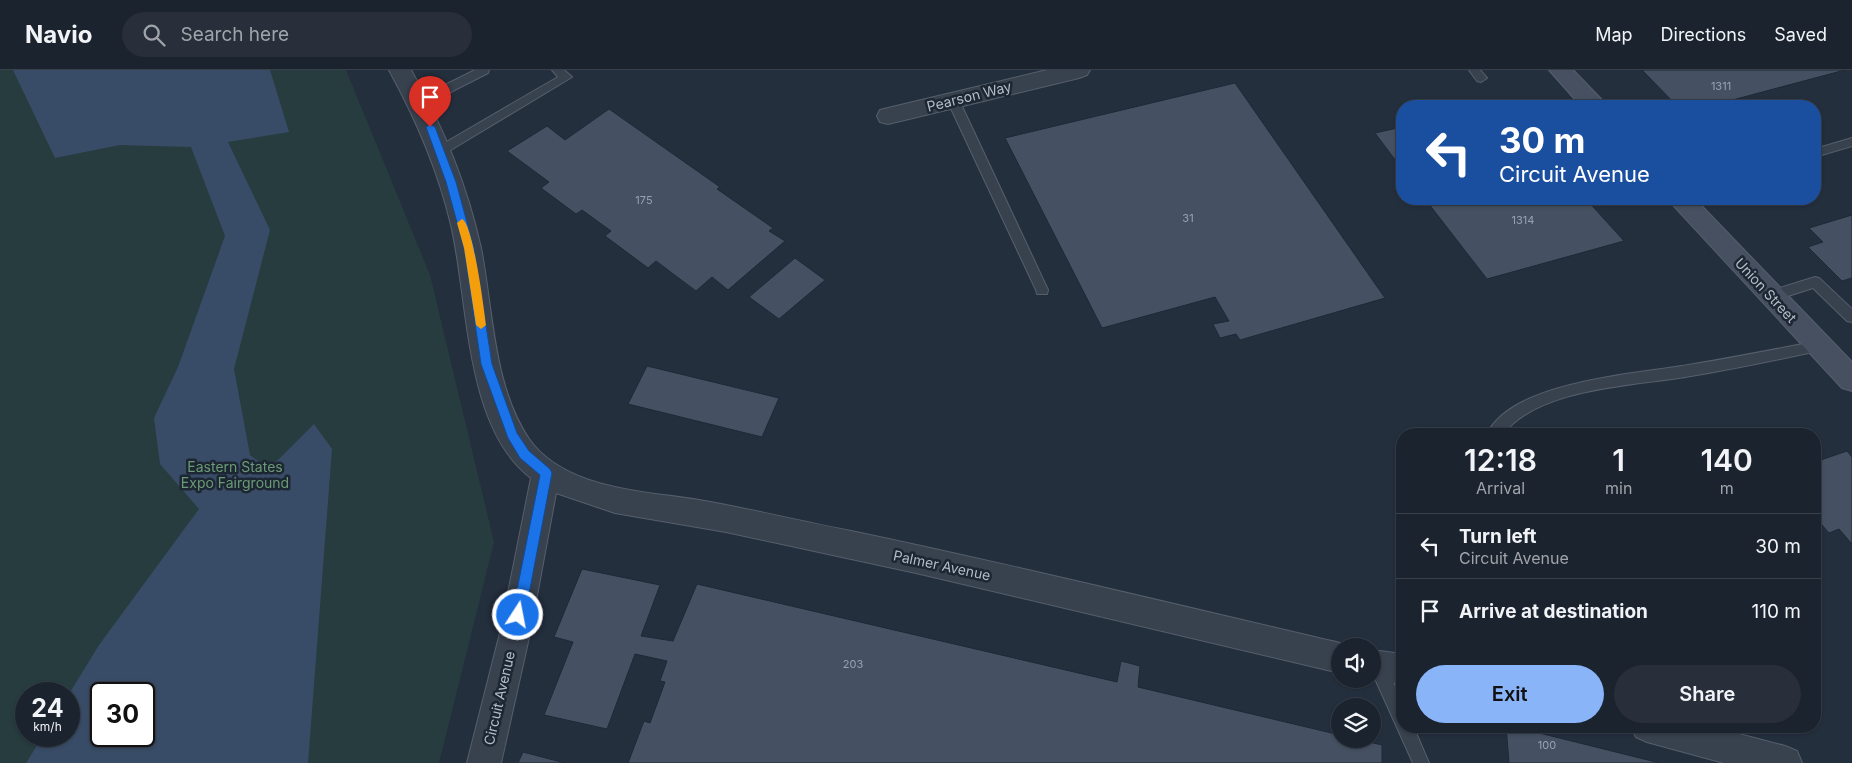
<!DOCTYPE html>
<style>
body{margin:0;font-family:Inter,sans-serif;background:#282f3a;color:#f1f3f6;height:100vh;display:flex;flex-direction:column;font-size:19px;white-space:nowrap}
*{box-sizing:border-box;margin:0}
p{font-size:16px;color:#a0a4aa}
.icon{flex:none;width:28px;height:28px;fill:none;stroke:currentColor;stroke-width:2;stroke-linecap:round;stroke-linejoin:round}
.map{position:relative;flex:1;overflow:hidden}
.panel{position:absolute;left:1396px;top:358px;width:425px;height:305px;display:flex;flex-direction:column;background:#1b232e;border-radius:20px;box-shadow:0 1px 4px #0004,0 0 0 1px #39404a}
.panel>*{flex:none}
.top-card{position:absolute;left:1396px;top:30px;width:425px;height:105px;border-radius:20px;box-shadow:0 1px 4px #0004,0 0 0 1px #39404a;background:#1a4fa0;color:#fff;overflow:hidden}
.fabs{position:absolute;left:1331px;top:568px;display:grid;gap:10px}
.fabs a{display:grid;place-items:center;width:50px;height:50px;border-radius:50%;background:#1b232e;box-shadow:0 1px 4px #0004,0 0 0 1px #39404a;font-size:25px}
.speed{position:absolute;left:15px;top:612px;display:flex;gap:10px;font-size:25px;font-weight:700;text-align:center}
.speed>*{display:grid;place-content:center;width:65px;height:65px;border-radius:50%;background:#1b232e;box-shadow:0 1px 4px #0004,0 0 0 1px #39404a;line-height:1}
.speed small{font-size:12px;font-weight:400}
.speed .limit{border:2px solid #111;border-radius:8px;background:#fff;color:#111}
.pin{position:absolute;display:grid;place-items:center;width:42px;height:42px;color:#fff;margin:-51px -21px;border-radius:50% 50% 50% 0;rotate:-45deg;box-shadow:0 0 5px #0007}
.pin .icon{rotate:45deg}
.me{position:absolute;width:55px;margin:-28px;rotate:11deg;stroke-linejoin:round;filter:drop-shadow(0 0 4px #0008)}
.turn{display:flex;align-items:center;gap:18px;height:105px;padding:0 20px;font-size:22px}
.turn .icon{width:65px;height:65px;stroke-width:2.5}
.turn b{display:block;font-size:35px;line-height:42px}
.eta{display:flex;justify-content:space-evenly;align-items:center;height:85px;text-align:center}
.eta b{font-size:30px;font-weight:600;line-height:35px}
.primary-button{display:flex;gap:10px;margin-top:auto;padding:10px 20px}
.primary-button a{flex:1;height:58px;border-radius:30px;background:#8ab4f8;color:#111;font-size:20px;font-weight:600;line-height:58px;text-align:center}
.primary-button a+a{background:#282f3a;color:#f1f3f6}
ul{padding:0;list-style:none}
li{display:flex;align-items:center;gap:15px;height:65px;padding:0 20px;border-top:1px solid #39404a}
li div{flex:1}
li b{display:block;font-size:19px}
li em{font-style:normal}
header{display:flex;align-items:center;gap:30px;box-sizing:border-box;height:70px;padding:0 25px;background:#1b232e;border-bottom:1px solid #39404a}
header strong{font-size:24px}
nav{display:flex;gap:28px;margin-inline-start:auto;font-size:18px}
.search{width:350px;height:45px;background:#282f3a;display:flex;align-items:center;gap:12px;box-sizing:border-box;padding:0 18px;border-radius:28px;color:#a0a4aa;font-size:19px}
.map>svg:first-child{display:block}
.green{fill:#263c3f;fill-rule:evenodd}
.water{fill:#394c67;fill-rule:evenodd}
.building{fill:#455162;stroke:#1f2835}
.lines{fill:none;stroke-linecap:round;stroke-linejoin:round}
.lane-casing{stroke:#565f6c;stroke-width:2}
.street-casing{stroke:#565f6c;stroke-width:2}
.secondary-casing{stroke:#565f6c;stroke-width:2}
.lane{fill:#38414e;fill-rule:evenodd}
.street{fill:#38414e;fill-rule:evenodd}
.secondary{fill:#465061;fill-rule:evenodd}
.route{fill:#1a73e8;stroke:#114b97}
.slow{fill:#f59e0b}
.labels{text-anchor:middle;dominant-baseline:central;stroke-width:5;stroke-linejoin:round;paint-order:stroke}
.number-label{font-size:11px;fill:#98a1af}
.street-label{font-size:14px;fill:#b4bcc9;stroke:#1d2633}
.park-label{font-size:14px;fill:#6b9a76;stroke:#1d2633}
</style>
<header>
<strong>Navio</strong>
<div class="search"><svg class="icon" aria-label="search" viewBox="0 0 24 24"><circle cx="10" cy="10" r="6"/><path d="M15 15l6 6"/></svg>Search here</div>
<nav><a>Map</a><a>Directions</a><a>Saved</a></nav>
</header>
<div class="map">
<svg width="1852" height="693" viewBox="0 0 1852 693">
<rect width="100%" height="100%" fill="#242f3e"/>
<path class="green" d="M0,0H346L430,205L494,472L439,693H0ZM26,624H69V666H26ZM101,624H144V666H101Z"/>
<path class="water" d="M13,0H270L289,62L228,72L270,160L234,299L250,385L269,399L314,354L332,379L308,693H26L43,666H69V624L99,575L199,439L160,394L154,348L178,297L225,166L191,77L120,75L55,88ZM101,624H144V666H101Z"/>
<g class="building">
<polygon points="1642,0 1845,0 1710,36 1707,36 1702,32 1677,36"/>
<polygon points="1235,13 1385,228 1240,270 1236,264 1220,268 1213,254 1229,251 1215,227 1102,258 1005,68"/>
<polygon points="609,39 720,117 717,119 773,158 769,161 785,171 728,220 712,207 696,221 656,191 648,198 605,166 611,161 582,140 576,144 541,118 549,112 507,81 547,56 565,70"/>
<polygon points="1402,57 1402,99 1375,63"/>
<polygon points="1425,129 1586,129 1624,171 1487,209"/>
<polygon points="1852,145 1852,208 1842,211 1808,177 1823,172 1809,158"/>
<polygon points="795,188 825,210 779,249 749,227"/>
<polygon points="647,296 779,328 762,367 628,334"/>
<polygon points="1847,381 1852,387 1852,474 1839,459 1829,463 1815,447 1815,392"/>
<polygon points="582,499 660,515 641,566 673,571 697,514 1117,612 1121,591 1140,596 1138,617 1340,665 1340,669 1356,669 1382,675 1382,693 628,693 644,651 650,653 665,612 660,611 667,591 635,584 607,659 544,645 573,572 554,567"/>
<polygon points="1506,656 1511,656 1660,693 1509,693"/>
<polygon points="523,682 565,693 518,693"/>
</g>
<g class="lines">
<g class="lane-casing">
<g id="lane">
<polygon points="475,0 489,0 488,3 423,36 419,37 413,33 415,30"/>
<polygon points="552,0 564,0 572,7 444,84 436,84 434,81 436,78 558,7"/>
<polygon points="1469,0 1480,0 1487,8 1481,12 1477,11"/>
<polygon points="953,26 959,30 1048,220 1047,224 1037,224 1036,220 947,30"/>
<polygon points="1852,68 1852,76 1815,87 1815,79"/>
<polygon points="1815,207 1819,208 1852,239 1852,252 1847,251 1813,218 1772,231 1767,230 1766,226 1767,222"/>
<path d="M1818,271L1823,272L1825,276L1823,280L1818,281C1776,290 1734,299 1691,306C1635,316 1540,317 1503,364H1487C1513,310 1641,304 1694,294C1736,287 1777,279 1818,271Z"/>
<polygon points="1378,588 1384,591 1402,633 1402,656 1413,656 1429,693 1413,693 1372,602 1372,591"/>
</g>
</g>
<g class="street-casing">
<g id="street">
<path d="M389,0H411C443,56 467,115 481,178C493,239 493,316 529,369C543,389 566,402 589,410C625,422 662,424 699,430C750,439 800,451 851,461C1014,495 1177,535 1340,573L1349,576H1340V603L916,503L726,462L615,443L556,423L530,563L501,693H467L500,563L531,408C464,357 469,231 451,155C438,100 416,49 389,0Z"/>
<polygon points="1047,0 1090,0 1087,5 1079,8 888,54 880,52 877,46 880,40 888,38"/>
<polygon points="1372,580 1402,584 1402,614 1368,609 1372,609"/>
<polygon points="1631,656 1709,656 1785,676 1797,681 1802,693 1724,693 1647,672 1636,667"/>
</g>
</g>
<g class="secondary-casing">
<g id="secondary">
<polygon points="1549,0 1573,0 1602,30 1605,36 1581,36"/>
<polygon points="1669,129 1695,129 1852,292 1852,321 1842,318 1673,135"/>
</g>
</g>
<use href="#lane" class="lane"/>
<use href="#street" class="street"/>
<use href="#secondary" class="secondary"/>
</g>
<polygon class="route" points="430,54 435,57 456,112 474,178 492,294 517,363 529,381 550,399 552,403 525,545 523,549 518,551 514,549 512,545 540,405 520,388 508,368 481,294 464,178 446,112 426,57"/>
<path class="slow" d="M462,149C473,153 484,239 486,255L481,259L476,255L464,178L457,153Z"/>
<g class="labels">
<g class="number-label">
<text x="1721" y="16">1311</text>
<text x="644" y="130">175</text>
<text x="1188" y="148">31</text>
<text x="1523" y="150">1314</text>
<text x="853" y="594">203</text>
<text x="1547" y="675">100</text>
</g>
<g class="street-label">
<text transform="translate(969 26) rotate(-14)">Pearson Way</text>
<text transform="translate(1766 220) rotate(47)">Union Street</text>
<text transform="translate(942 495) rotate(12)">Palmer Avenue</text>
<text transform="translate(499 628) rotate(-77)">Circuit Avenue</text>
</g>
<g class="park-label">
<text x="235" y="396">Eastern States<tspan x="235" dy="16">Expo Fairground</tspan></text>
</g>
</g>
</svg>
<div class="fabs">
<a><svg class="icon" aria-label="sound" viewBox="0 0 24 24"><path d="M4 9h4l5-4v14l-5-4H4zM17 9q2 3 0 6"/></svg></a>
<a><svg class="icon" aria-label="layers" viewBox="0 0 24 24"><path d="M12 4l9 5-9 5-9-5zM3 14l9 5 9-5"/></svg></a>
</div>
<div class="speed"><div>24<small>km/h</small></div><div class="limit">30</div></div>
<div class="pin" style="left:430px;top:57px;background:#d93025"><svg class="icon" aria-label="arrive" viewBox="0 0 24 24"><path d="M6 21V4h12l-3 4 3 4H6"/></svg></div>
<svg class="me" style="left:518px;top:545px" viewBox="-20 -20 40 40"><circle r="17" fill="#1a73e8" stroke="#fff" stroke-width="3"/><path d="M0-11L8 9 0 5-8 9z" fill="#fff"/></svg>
<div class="top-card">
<div class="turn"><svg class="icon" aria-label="left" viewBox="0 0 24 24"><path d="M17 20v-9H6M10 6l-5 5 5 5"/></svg><div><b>30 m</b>Circuit Avenue</div></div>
</div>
<section class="panel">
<div class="eta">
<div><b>12:18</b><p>Arrival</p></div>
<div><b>1</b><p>min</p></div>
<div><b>140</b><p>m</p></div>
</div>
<ul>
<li><svg class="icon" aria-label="left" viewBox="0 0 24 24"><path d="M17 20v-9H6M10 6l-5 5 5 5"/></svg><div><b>Turn left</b><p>Circuit Avenue</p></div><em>30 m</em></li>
<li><svg class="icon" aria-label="arrive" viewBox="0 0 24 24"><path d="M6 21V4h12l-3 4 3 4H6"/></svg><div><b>Arrive at destination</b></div><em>110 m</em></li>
</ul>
<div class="primary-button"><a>Exit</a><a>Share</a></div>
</section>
</div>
